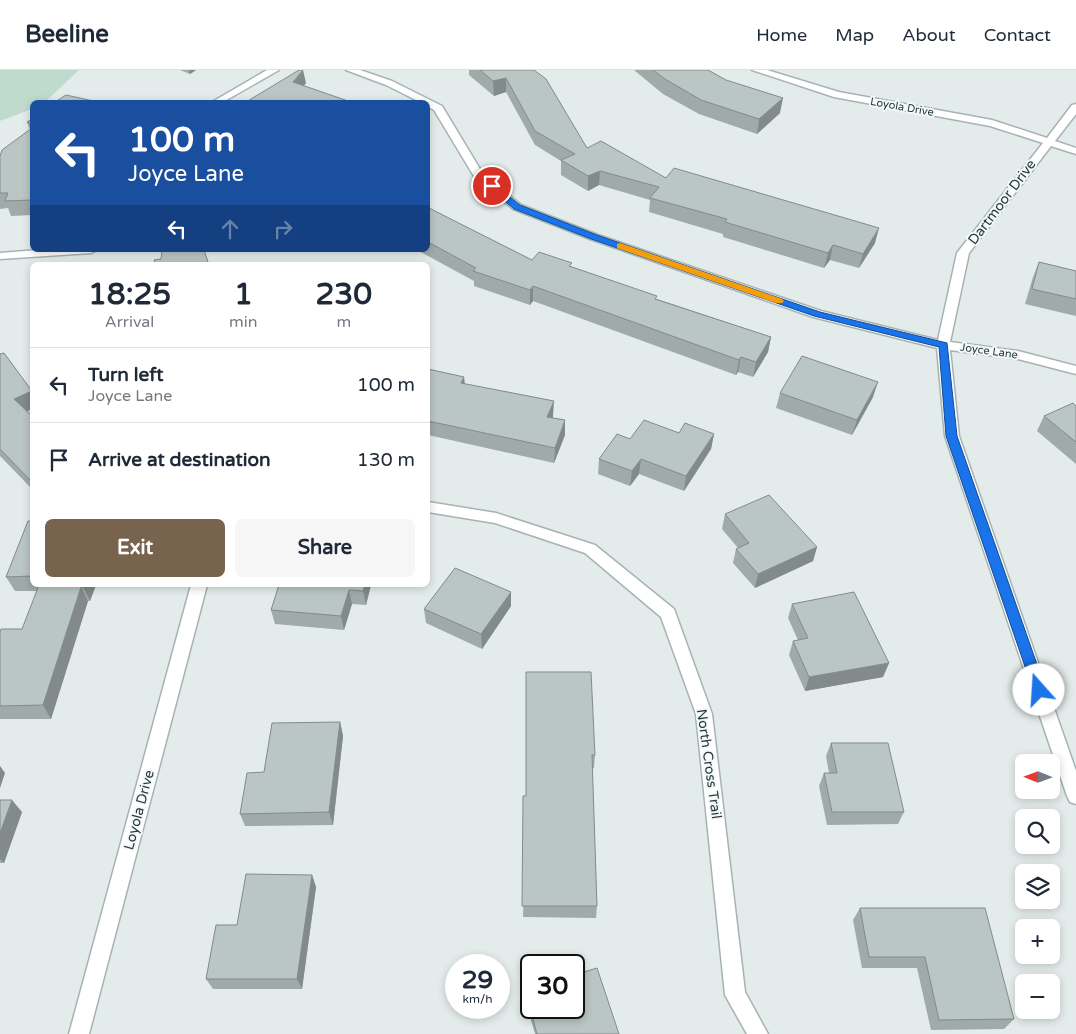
<!DOCTYPE html>
<meta charset="utf-8">
<style>
body{margin:0;font-family:"Varela Round",sans-serif;background:#f6f6f7;color:#1f2937;height:100vh;display:flex;flex-direction:column;font-size:19px;white-space:nowrap}
*{box-sizing:border-box;margin:0}
p{font-size:16px;color:#747a83}
.icon{flex:none;width:28px;height:28px;fill:none;stroke:currentColor;stroke-width:2;stroke-linecap:round;stroke-linejoin:round}
.map{position:relative;flex:1;overflow:hidden}
.side{position:absolute;left:30px;top:192px;width:400px;height:325px;display:flex;flex-direction:column;background:#fff;border-radius:8px;box-shadow:0 2px 8px #0003}
.side>*{flex:none}
.banner{position:absolute;left:30px;top:30px;width:400px;height:152px;border-radius:8px;box-shadow:0 2px 8px #0003;background:#1a4fa0;color:#fff;overflow:hidden}
.needle{width:32px;rotate:271deg}
.fabs{position:absolute;left:1015px;top:684px;display:grid;gap:10px}
.fabs a{display:grid;place-items:center;width:45px;height:45px;border-radius:8px;background:#fff;box-shadow:0 2px 8px #0003;font-size:25px}
.speed{position:absolute;left:445px;top:884px;display:flex;gap:10px;font-size:25px;font-weight:700;text-align:center}
.speed>*{display:grid;place-content:center;width:65px;height:65px;border-radius:50%;background:#fff;box-shadow:0 2px 8px #0003;line-height:1}
.speed small{font-size:12px;font-weight:400}
.speed .limit{border:2px solid #111;border-radius:8px;background:#fff;color:#111}
.pin{position:absolute;display:grid;place-items:center;width:42px;height:42px;color:#fff;margin:-21px;border:2px solid #fff;border-radius:50%;box-shadow:0 1px 5px #0007}
.me{position:absolute;width:55px;margin:-28px;rotate:341deg;stroke-linejoin:round;filter:drop-shadow(0 0 4px #0008)}
.turn{display:flex;align-items:center;gap:18px;height:105px;padding:0 15px;font-size:22px}
.turn .icon{width:65px;height:65px;stroke-width:2.5}
.turn b{display:block;font-size:35px;line-height:42px}
.lanes{display:flex;align-items:center;height:48px;padding:0 15px;background:#0003;justify-content:center;gap:25px;direction:ltr}
.lanes .off{opacity:.35}
.eta{display:flex;justify-content:space-evenly;align-items:center;height:85px;text-align:center}
.eta b{font-size:30px;font-weight:800;line-height:35px}
.cta{display:flex;gap:10px;margin-top:auto;padding:10px 15px}
.cta a{flex:1;height:58px;border-radius:8px;background:#77634e;color:#fff;font-size:20px;font-weight:800;line-height:58px;text-align:center}
.cta a+a{background:#f6f6f7;color:#1f2937}
ul{padding:0;list-style:none}
li{display:flex;align-items:center;gap:15px;height:75px;padding:0 15px;border-top:1px solid #e0e1e3}
li div{flex:1}
li b{display:block;font-size:19px}
li em{font-style:normal}
header{display:flex;align-items:center;gap:30px;box-sizing:border-box;height:70px;padding:0 25px;background:#fff;border-bottom:1px solid #e0e1e3}
header strong{font-size:24px}
nav{display:flex;gap:28px;margin-inline-start:auto;font-size:18px}
.map>svg:first-child{display:block}
.green{fill:#bfdbce}
.lines{fill:none;stroke-linecap:round;stroke-linejoin:round}
.minor-casing{stroke:#a7b3b3;stroke-width:3}
.minor{fill:#fff;fill-rule:evenodd}
.wall{fill:#a0aaa9}
.shaded-wall{fill:#828b89}
.building{fill:#bac6c4;stroke:#828b89}
.route{fill:#1a73e8;stroke:#114b97}
.slow{fill:#f59e0b}
.labels{text-anchor:middle;dominant-baseline:central;stroke-width:4;stroke-linejoin:round;paint-order:stroke}
.far-street-label{font-size:11px;fill:#253b3c;stroke:#f4f9f8}
.street-label{font-size:14px;fill:#253b3c;stroke:#f4f9f8}
</style>
<header>
<strong>Beeline</strong>
<nav><a>Home</a><a>Map</a><a>About</a><a>Contact</a></nav>
</header>
<div class="map">
<svg width="1076" height="964" viewBox="0 0 1076 964">
<rect width="100%" height="100%" fill="#e4eceb"/>
<polygon class="green" points="0,0 79,0 45,32 32,32 32,39 0,51"/>
<g class="lines">
<g class="minor-casing">
<g id="minor">
<polygon points="267,0 279,0 223,32 212,32"/>
<polygon points="346,0 360,0 392,11 442,36 483,104 521,135 598,165 821,241 938,270 957,183 1043,73 990,56 834,27 752,0 767,0 839,22 992,50 1047,68 1072,35 1076,34 1076,44 1055,71 1076,78 1076,84 1051,76 969,183 950,272 1018,281 1076,296 1076,304 1018,289 950,280 959,366 1076,701 1076,734 1070,732 1067,726 945,366 937,278 813,247 590,169 513,139 475,108 434,40 428,37 428,32 420,32 386,15"/>
<polygon points="38,180 97,180 91,183 0,189 0,183"/>
<polygon points="428,432 496,443 595,475 674,539 712,644 745,922 768,964 747,964 725,925 696,644 661,547 585,483 495,453 428,442"/>
<polygon points="191,515 207,515 89,964 69,964"/>
</g>
</g>
<use href="#minor" class="minor"/>
</g>
<g class="wall">
<polygon points="180,0 196,0 190,4"/>
<polygon points="469,0 534,0 587,78 666,108 875,173 859,198 830,190 824,198 723,167 723,164 649,142 650,130 599,115 588,121 561,105 561,91 535,75 506,22 494,26 469,5"/>
<polygon points="634,0 708,0 780,43 757,64 699,44 663,24"/>
<polygon points="32,49 32,145 11,146 8,138 0,139 0,86 30,60 27,52"/>
<polygon points="428,135 429,138 532,190 572,197 657,229 771,267 768,282 753,307 738,302 736,305 533,231 530,235 474,216 474,211 417,180 428,180"/>
<polygon points="1039,192 1076,201 1076,246 1025,234 1033,207"/>
<polygon points="4,283 32,322 32,339 28,341 32,346 32,419 0,386 0,284"/>
<polygon points="428,299 464,307 465,314 553,346 553,348 565,350 565,365 554,393 428,365"/>
<polygon points="780,323 873,327 852,365 776,338"/>
<polygon points="1076,336 1076,394 1037,361 1044,346"/>
<polygon points="679,363 714,364 711,379 684,421 639,404 630,416 598,404 599,389 630,369"/>
<polygon points="725,444 817,477 813,491 755,518 733,493 736,479 738,478 722,459"/>
<polygon points="32,451 32,515 96,515 90,531 88,531 51,649 0,649 0,562 22,559 37,521 15,521 6,507"/>
<polygon points="279,515 371,515 366,535 352,534 344,560 275,554 271,540"/>
<polygon points="792,534 889,593 883,607 805,621 789,585 793,571 798,570 788,548"/>
<polygon points="511,536 482,579 426,553 424,539"/>
<polygon points="526,602 595,685 594,698 592,698 597,836 596,848 523,847 526,726"/>
<polygon points="340,652 343,666 333,755 245,756 240,744 264,702"/>
<polygon points="831,673 904,742 898,754 827,755 819,716 824,703 829,703 826,686"/>
<polygon points="0,730 22,742 4,793 0,793"/>
<polygon points="312,805 316,817 302,919 213,919 206,909 237,855"/>
<polygon points="860,838 1014,949 1004,959 931,960 917,898 862,898 853,850"/>
<polygon points="525,920 619,964 535,964 525,930"/>
</g>
<g class="shaded-wall">
<polygon points="189,0 196,0 190,4"/>
<polygon points="303,0 306,13 296,27 293,12"/>
<polygon points="506,8 506,22 494,26 493,11"/>
<polygon points="783,28 780,43 757,64 759,49"/>
<polygon points="600,101 599,115 588,121 588,106"/>
<polygon points="879,158 875,173 859,198 863,184"/>
<polygon points="833,175 830,190 824,198 828,183"/>
<polygon points="533,216 533,231 530,235 530,220"/>
<polygon points="771,267 768,282 753,307 756,292"/>
<polygon points="741,287 738,302 736,305 739,290"/>
<polygon points="464,307 465,322 461,313"/>
<polygon points="878,312 873,327 852,365 857,350"/>
<polygon points="32,321 32,339 22,344 14,329"/>
<polygon points="554,331 553,346 547,362 547,347"/>
<polygon points="565,350 565,365 554,393 555,378"/>
<polygon points="714,364 711,379 684,421 686,406"/>
<polygon points="641,389 639,404 630,416 632,401"/>
<polygon points="817,477 813,491 755,518 758,504"/>
<polygon points="84,515 96,515 90,531 83,517"/>
<polygon points="365,515 371,515 366,535 363,521"/>
<polygon points="81,517 88,531 51,649 43,635"/>
<polygon points="349,520 352,534 344,560 341,546"/>
<polygon points="511,522 511,536 482,579 481,564"/>
<polygon points="889,593 883,607 805,621 809,607"/>
<polygon points="340,652 343,666 333,755 329,742"/>
<polygon points="0,696 5,703 0,718"/>
<polygon points="12,730 22,742 4,793 0,789 0,763"/>
<polygon points="312,805 316,817 302,919 297,909"/>
</g>
<g class="building">
<polygon points="299,0 303,0 293,12 351,32 246,32"/>
<polygon points="480,0 534,0 546,9 587,78 601,71 666,108 674,98 879,158 863,184 833,175 828,183 725,152 727,149 650,128 659,117 600,101 588,106 561,90 575,84 535,61 506,8 493,11"/>
<polygon points="653,0 708,0 726,10 783,28 759,49 701,30 665,9"/>
<polygon points="66,25 98,32 55,32"/>
<polygon points="32,49 32,54 27,52"/>
<polygon points="32,58 32,130 5,131 8,123 0,123 0,86 2,80"/>
<polygon points="428,135 429,138 532,190 539,182 572,193 569,196 657,226 655,229 771,267 756,292 741,287 739,290 533,216 530,220 473,201 476,198 428,172"/>
<polygon points="162,180 204,180 209,195 156,195 154,190 161,189"/>
<polygon points="1039,192 1076,201 1076,229 1032,219"/>
<polygon points="4,283 32,321 14,329 32,346 32,412 0,379 0,284"/>
<polygon points="802,286 878,312 857,350 780,323"/>
<polygon points="428,299 464,307 461,313 554,331 547,347 565,350 555,378 428,351"/>
<polygon points="1073,333 1076,336 1076,372 1044,346"/>
<polygon points="644,350 679,363 685,353 714,364 686,406 641,389 632,401 599,389 617,364 630,369"/>
<polygon points="769,425 817,477 758,504 736,479 749,473 725,444"/>
<polygon points="28,451 32,451 32,506 6,507"/>
<polygon points="455,498 511,522 481,564 424,539"/>
<polygon points="39,515 84,515 83,517 81,517 43,635 0,636 0,562 1,559 22,559"/>
<polygon points="279,515 365,515 363,521 349,520 341,546 271,540"/>
<polygon points="854,522 889,593 809,607 793,571 808,568 792,534"/>
<polygon points="526,602 591,602 595,685 592,685 597,836 522,836 523,726 526,726"/>
<polygon points="340,652 329,742 240,744 247,703 264,702 272,653"/>
<polygon points="831,673 888,673 904,742 832,742 824,703 837,703"/>
<polygon points="0,730 12,730 0,763"/>
<polygon points="246,804 312,805 297,909 206,909 216,855 237,855"/>
<polygon points="860,838 985,838 1014,949 939,950 925,887 869,887"/>
<polygon points="597,898 619,964 537,964 525,920 531,918 531,938 574,938 574,905"/>
</g>
<polygon class="route" points="489,115 495,115 520,135 597,165 820,242 947,273 957,366 1046,620 1044,624 1039,625 1035,624 1033,620 946,366 939,277 814,246 591,169 514,139 489,118"/>
<polygon class="slow" points="620,173 782,229 784,231 782,233 776,233 617,178 617,174"/>
<g class="labels">
<g class="far-street-label">
<text transform="translate(902 37) rotate(10)">Loyola Drive</text>
<text transform="translate(989 281) rotate(8)">Joyce Lane</text>
</g>
<g class="street-label">
<text transform="translate(1002 132) rotate(-53)">Dartmoor Drive</text>
<text transform="translate(709 694) rotate(82)">North Cross Trail</text>
<text transform="translate(139 740) rotate(-75)">Loyola Drive</text>
</g>
</g>
</svg>
<div class="fabs">
<a><svg class="needle" viewBox="-14 -14 28 28"><path d="M0-13l5 13h-10z" fill="#e53935"/><path d="M0 13l5-13h-10z" fill="#747a83"/></svg></a>
<a><svg class="icon" aria-label="search" viewBox="0 0 24 24"><circle cx="10" cy="10" r="6"/><path d="M15 15l6 6"/></svg></a>
<a><svg class="icon" aria-label="layers" viewBox="0 0 24 24"><path d="M12 4l9 5-9 5-9-5zM3 14l9 5 9-5"/></svg></a>
<a>+</a>
<a>−</a>
</div>
<div class="speed"><div>29<small>km/h</small></div><div class="limit">30</div></div>
<div class="pin" style="left:492px;top:116px;background:#d93025"><svg class="icon" aria-label="arrive" viewBox="0 0 24 24"><path d="M6 21V4h12l-3 4 3 4H6"/></svg></div>
<svg class="me" style="left:1039px;top:620px" viewBox="-20 -20 40 40"><circle r="19" fill="#fff"/><path d="M0-13L10 11 0 6-10 11z" fill="#1a73e8"/></svg>
<div class="banner">
<div class="turn"><svg class="icon" aria-label="left" viewBox="0 0 24 24"><path d="M17 20v-9H6M10 6l-5 5 5 5"/></svg><div><b>100 m</b>Joyce Lane</div></div>
<div class="lanes"><svg class="icon" aria-label="left" viewBox="0 0 24 24"><path d="M17 20v-9H6M10 6l-5 5 5 5"/></svg><svg class="icon off" aria-label="ahead" viewBox="0 0 24 24"><path d="M12 20V5M6 11l6-6 6 6"/></svg><svg class="icon off" aria-label="right" viewBox="0 0 24 24"><path d="M7 20v-9h11M14 6l5 5-5 5"/></svg></div>
</div>
<section class="side">
<div class="eta">
<div><b>18:25</b><p>Arrival</p></div>
<div><b>1</b><p>min</p></div>
<div><b>230</b><p>m</p></div>
</div>
<ul>
<li><svg class="icon" aria-label="left" viewBox="0 0 24 24"><path d="M17 20v-9H6M10 6l-5 5 5 5"/></svg><div><b>Turn left</b><p>Joyce Lane</p></div><em>100 m</em></li>
<li><svg class="icon" aria-label="arrive" viewBox="0 0 24 24"><path d="M6 21V4h12l-3 4 3 4H6"/></svg><div><b>Arrive at destination</b></div><em>130 m</em></li>
</ul>
<div class="cta"><a>Exit</a><a>Share</a></div>
</section>
</div>
